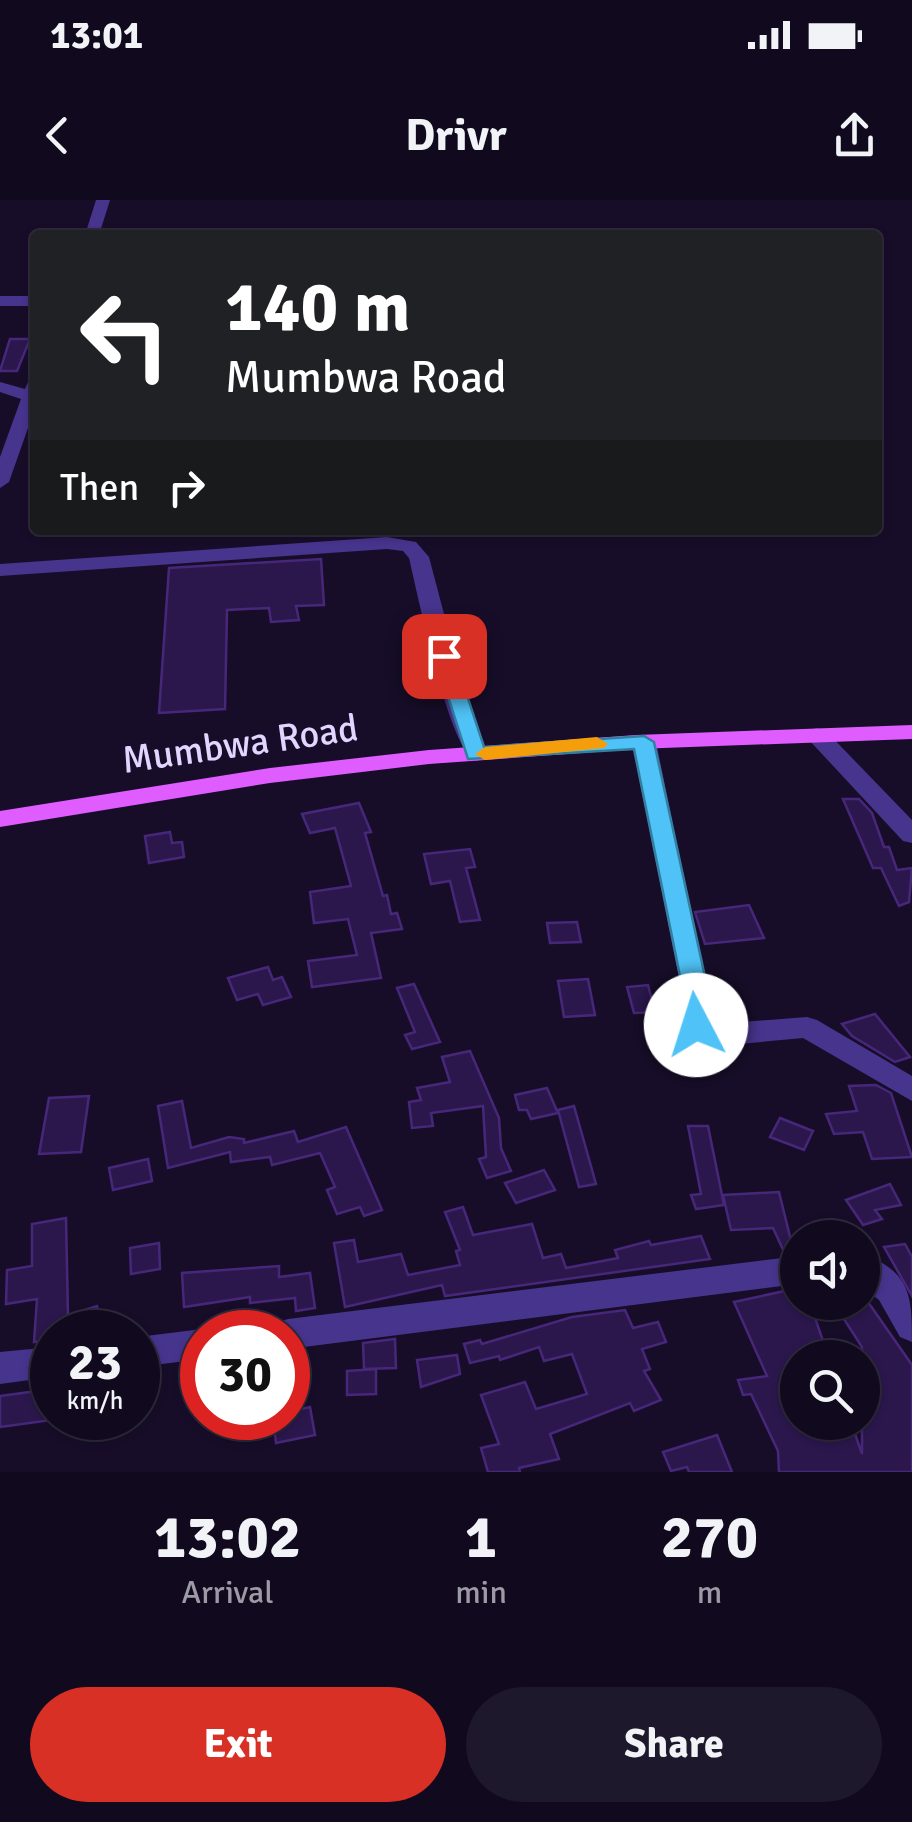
<!DOCTYPE html>
<style>
body{margin:0;font-family:Signika,sans-serif;background:#1e182c;color:#f1f3f6;height:100vh;display:flex;flex-direction:column;font-size:38px;white-space:nowrap}
*{box-sizing:border-box;margin:0}
p{font-size:32px;color:#9c9aa4}
.icon{flex:none;width:55px;height:55px;fill:none;stroke:currentColor;stroke-width:2;stroke-linecap:round;stroke-linejoin:round}
.map{position:relative;height:1272px;overflow:hidden}
.drawer{display:flex;flex-direction:column;background:#110a1f;flex:1}
.drawer>*{flex:none}
.guide{position:absolute;left:30px;top:30px;width:852px;height:305px;border-radius:10px;box-shadow:0 2px 8px #0004,0 0 0 2px #302b3d;background:#202124;color:#fff;overflow:hidden}
.buttons{position:absolute;left:780px;top:1020px;display:grid;gap:20px}
.buttons a{display:grid;place-items:center;width:100px;height:100px;border-radius:50%;background:#110a1f;box-shadow:0 2px 8px #0004,0 0 0 2px #302b3d;font-size:50px}
.speed{position:absolute;left:30px;top:1110px;display:flex;gap:20px;font-size:50px;font-weight:700;text-align:center}
.speed>*{display:grid;place-content:center;width:130px;height:130px;border-radius:50%;background:#110a1f;box-shadow:0 2px 8px #0004,0 0 0 2px #302b3d;line-height:1}
.speed small{font-size:25px;font-weight:400}
.speed .limit{border:15px solid #d22;background:#fff;color:#111}
.pin{position:absolute;display:grid;place-items:center;width:85px;height:85px;color:#fff;margin:-42px;border-radius:20px;box-shadow:0 5px 15px #0006}
.me{position:absolute;width:110px;margin:-55px;rotate:355deg;stroke-linejoin:round;filter:drop-shadow(0 0 8px #0008)}
.turn{display:flex;align-items:center;gap:35px;height:210px;padding:0 30px;font-size:45px}
.turn .icon{width:130px;height:130px;stroke-width:2.5}
.turn b{display:block;font-size:70px;line-height:85px}
.then{display:flex;align-items:center;height:95px;padding:0 30px;background:#0003;gap:20px;font-size:38px}
.eta{display:flex;justify-content:space-evenly;align-items:center;height:170px;text-align:center}
.eta b{font-size:60px;font-weight:700;line-height:70px}
.action{display:flex;gap:20px;margin-top:auto;padding:20px 30px}
.action a{flex:1;height:115px;border-radius:60px;background:#d93025;color:#fff;font-size:40px;font-weight:700;line-height:115px;text-align:center}
.action a+a{background:#1e182c;color:#f1f3f6}
.status{display:flex;justify-content:space-between;align-items:center;height:70px;padding:0 50px;background:#110a1f;direction:ltr}
.status svg{height:28px;fill:currentColor}
header{display:flex;justify-content:space-between;align-items:center;height:130px;padding:0 30px;background:#110a1f;font-size:45px;font-weight:700}
.map>svg:first-child{display:block}
.building{fill:#2b174c;stroke:#47277a;stroke-width:2.5}
.lines{fill:none;stroke-linecap:round;stroke-linejoin:round}
.minor{fill:#47348d;fill-rule:evenodd}
.major{fill:#df5cff;fill-rule:evenodd}
.route{fill:#4fc3f7;stroke:#337fa1;stroke-width:2.5}
.slow{fill:#f59e0b}
.labels{text-anchor:middle;dominant-baseline:central;stroke-width:10;stroke-linejoin:round;paint-order:stroke}
.street-label{font-size:38px;fill:#e2d5ff;stroke:#170d29}
</style>
<div class="status"><b>13:01</b><svg viewBox="0 0 49 12"><path d="M0 12V9h3v3zM5 12V6h3v6zM10 12V3h3v9zM15 12V0h3v12zM26 1h20v11H26zM47 4h2v5h-2z"/></svg></div>
<header><svg class="icon" aria-label="back" viewBox="0 0 24 24"><path d="M15 5l-7 7 7 7"/></svg>Drivr<svg class="icon" aria-label="share" viewBox="0 0 24 24"><path d="M12 15V3M7 8l5-5 5 5M5 13v7h14v-7"/></svg></header>
<div class="map">
<svg width="912" height="1272" viewBox="0 0 912 1272">
<rect width="100%" height="100%" fill="#170d29"/>
<g class="building">
<polygon points="10,139 30,139 17,171 0,171"/>
<polygon points="321,359 324,405 296,406 299,420 271,422 269,408 227,410 225,509 159,513 169,368"/>
<polygon points="843,599 859,599 872,613 884,647 889,647 897,670 912,668 909,702 899,706 881,668 873,668"/>
<polygon points="359,603 371,632 365,633 383,696 387,695 391,714 397,713 402,729 371,733 381,778 312,787 308,761 357,755 348,719 314,723 310,692 351,686 335,628 310,633 302,614"/>
<polygon points="170,632 172,643 182,642 184,657 149,663 145,636"/>
<polygon points="470,649 475,667 466,668 480,720 460,722 450,681 431,684 424,654"/>
<polygon points="749,705 764,738 705,744 695,712"/>
<polygon points="577,722 581,742 550,743 547,723"/>
<polygon points="268,767 273,780 282,777 291,797 263,805 258,794 237,800 228,778"/>
<polygon points="588,779 595,815 564,817 558,781"/>
<polygon points="414,784 440,842 412,849 405,835 415,832 397,788"/>
<polygon points="648,785 655,812 634,813 627,787"/>
<polygon points="875,814 910,857 895,862 852,836 842,824"/>
<polygon points="470,851 499,918 501,948 511,971 487,978 479,959 486,957 483,906 431,913 433,926 412,928 409,902 421,900 417,888 450,882 442,857"/>
<polygon points="876,885 891,893 912,957 872,959 863,932 834,934 826,914 857,911 849,886"/>
<polygon points="547,888 558,913 531,919 527,910 519,910 515,895"/>
<polygon points="89,896 81,952 39,954 49,898"/>
<polygon points="182,901 191,948 229,937 244,939 244,943 294,931 298,942 346,927 382,1010 364,1016 360,1007 337,1014 327,990 335,987 320,953 272,965 270,957 231,962 230,952 168,968 158,906"/>
<polygon points="574,906 596,984 579,987 558,910"/>
<polygon points="780,918 813,931 804,950 770,937"/>
<polygon points="688,926 708,926 724,1005 696,1009 691,995 701,994"/>
<polygon points="148,959 152,981 113,990 109,968"/>
<polygon points="544,970 555,990 516,1003 505,983"/>
<polygon points="890,984 901,1005 875,1010 882,1019 863,1025 846,1000"/>
<polygon points="779,992 794,1053 785,1054 773,1028 731,1030 723,995"/>
<polygon points="463,1007 473,1035 532,1024 543,1058 561,1054 566,1068 618,1058 615,1050 649,1041 651,1045 701,1036 710,1059 445,1096 442,1085 345,1107 334,1043 354,1040 358,1062 401,1054 408,1075 460,1065 456,1051 460,1050 445,1012"/>
<polygon points="66,1018 68,1115 97,1106 102,1126 82,1132 52,1132 52,1140 34,1142 37,1099 6,1104 7,1070 32,1066 32,1024"/>
<polygon points="159,1043 160,1069 131,1074 130,1048"/>
<polygon points="905,1044 912,1057 912,1096 884,1047"/>
<polygon points="279,1066 279,1077 310,1073 315,1108 296,1111 295,1098 250,1103 250,1097 184,1107 182,1073"/>
<polygon points="798,1088 798,1102 813,1112 829,1158 798,1158 798,1222 851,1222 862,1254 862,1147 833,1102 868,1102 912,1165 912,1272 779,1272 778,1251 751,1194 743,1195 738,1180 767,1176 734,1102"/>
<polygon points="625,1110 633,1128 658,1122 666,1142 642,1149 650,1169 644,1171 661,1200 634,1211 630,1203 550,1234 559,1259 519,1268 520,1272 488,1272 481,1248 499,1244 481,1195 525,1182 536,1209 587,1194 572,1154 544,1161 539,1147 500,1160 499,1156 470,1163 464,1144 480,1140 482,1144 572,1117"/>
<polygon points="395,1139 396,1168 364,1169 363,1143"/>
<polygon points="457,1155 460,1174 421,1187 417,1160"/>
<polygon points="376,1169 376,1194 347,1195 347,1171"/>
<polygon points="52,1189 52,1220 0,1227 0,1196"/>
<polygon points="310,1207 315,1235 276,1243 273,1218 288,1218 288,1212"/>
<polygon points="717,1235 732,1272 689,1272 687,1267 671,1271 663,1252"/>
</g>
<g class="lines">
<g class="minor">
<polygon points="96,0 110,0 99,35 85,35"/>
<rect x="0" y="96" width="35" height="10"/>
<polygon points="35,179 35,208 9,282 0,288 0,257 21,199 0,192 0,182 25,189 29,180"/>
<path d="M387,337L416,342L429,357L464,490L488,554L484,559L476,561C450,554 417,391 409,358L403,351L387,349L0,376V364Z"/>
<polygon points="817,528 825,530 912,620 912,643 903,641 809,540 805,535 809,530"/>
<polygon points="644,535 656,542 714,824 807,817 817,820 912,876 912,901 803,838 717,846 691,838 632,542"/>
<path d="M862,1054C911,1071 912,1097 912,1142L900,1137L879,1100L862,1087Z"/>
<polygon points="798,1056 798,1084 288,1149 288,1132 272,1132 276,1123 288,1119"/>
<polygon points="202,1129 212,1132 202,1132 202,1159 138,1167 138,1137"/>
<polygon points="52,1147 52,1177 0,1184 0,1152"/>
</g>
<polygon class="major" points="912,525 912,539 636,549 429,564 270,583 0,627 0,611 270,568 429,550 636,535"/>
</g>
<polygon class="route" points="444,450 454,456 484,547 644,536 654,542 707,786 709,825 706,832 687,832 682,786 634,549 468,559 435,456"/>
<polygon class="slow" points="597,537 608,544 604,548 485,560 475,554 485,547"/>
<g class="labels">
<g class="street-label">
<text transform="translate(240 544) rotate(-8)">Mumbwa Road</text>
</g>
</g>
</svg>
<div class="buttons">
<a><svg class="icon" aria-label="sound" viewBox="0 0 24 24"><path d="M4 9h4l5-4v14l-5-4H4zM17 9q2 3 0 6"/></svg></a>
<a><svg class="icon" aria-label="search" viewBox="0 0 24 24"><circle cx="10" cy="10" r="6"/><path d="M15 15l6 6"/></svg></a>
</div>
<div class="speed"><div>23<small>km/h</small></div><div class="limit">30</div></div>
<div class="pin" style="left:444px;top:456px;background:#d93025"><svg class="icon" aria-label="arrive" viewBox="0 0 24 24"><path d="M6 21V4h12l-3 4 3 4H6"/></svg></div>
<svg class="me" style="left:696px;top:825px" viewBox="-20 -20 40 40"><circle r="19" fill="#fff"/><path d="M0-13L10 11 0 6-10 11z" fill="#4fc3f7"/></svg>
<div class="guide">
<div class="turn"><svg class="icon" aria-label="left" viewBox="0 0 24 24"><path d="M17 20v-9H6M10 6l-5 5 5 5"/></svg><div><b>140 m</b>Mumbwa Road</div></div>
<div class="then">Then<svg class="icon" aria-label="right" viewBox="0 0 24 24"><path d="M7 20v-9h11M14 6l5 5-5 5"/></svg></div>
</div>
</div>
<section class="drawer">
<div class="eta">
<div><b>13:02</b><p>Arrival</p></div>
<div><b>1</b><p>min</p></div>
<div><b>270</b><p>m</p></div>
</div>
<div class="action"><a>Exit</a><a>Share</a></div>
</section>
